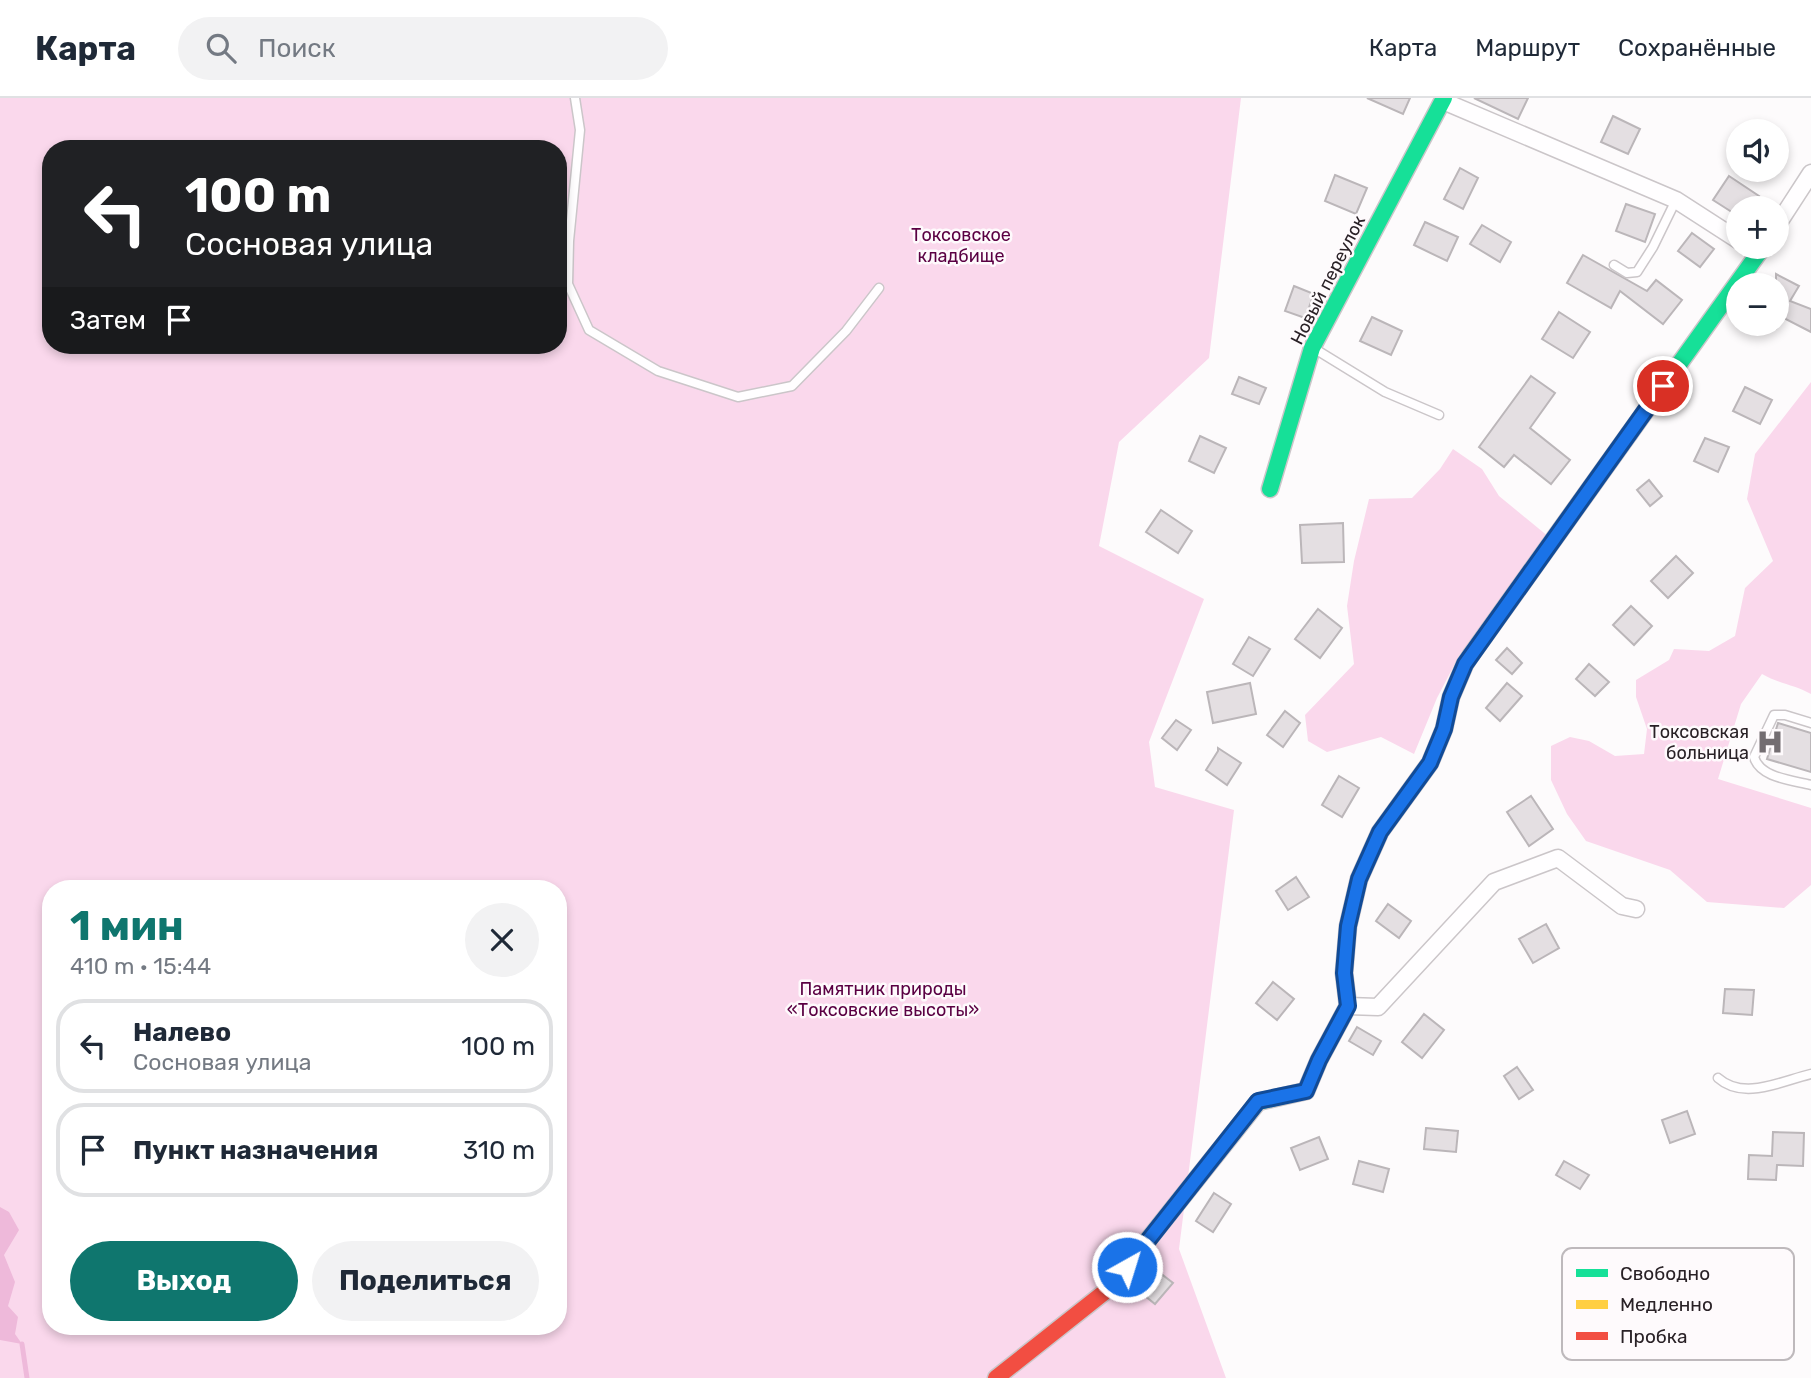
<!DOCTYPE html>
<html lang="ru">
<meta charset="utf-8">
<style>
body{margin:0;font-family:Rubik,sans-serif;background:#f2f2f3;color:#1f2937;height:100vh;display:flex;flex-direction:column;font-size:26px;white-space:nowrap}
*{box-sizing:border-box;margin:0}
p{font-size:23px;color:#747a83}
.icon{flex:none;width:38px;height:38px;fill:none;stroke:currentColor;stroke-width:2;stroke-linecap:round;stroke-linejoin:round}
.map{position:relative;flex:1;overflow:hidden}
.details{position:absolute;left:42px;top:782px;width:525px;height:455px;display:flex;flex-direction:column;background:#fff;border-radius:28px;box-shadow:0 4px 10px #0003}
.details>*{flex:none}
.hud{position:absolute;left:42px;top:42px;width:525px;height:214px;border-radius:28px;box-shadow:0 4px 10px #0003;background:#202124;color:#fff;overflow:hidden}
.tools{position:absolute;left:1726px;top:21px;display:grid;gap:14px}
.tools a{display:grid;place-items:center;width:63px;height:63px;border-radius:50%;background:#fff;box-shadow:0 4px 10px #0003;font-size:35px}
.pin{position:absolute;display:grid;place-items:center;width:60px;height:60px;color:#fff;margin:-30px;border:4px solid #fff;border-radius:50%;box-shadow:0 2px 7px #0007}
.me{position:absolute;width:77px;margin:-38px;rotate:39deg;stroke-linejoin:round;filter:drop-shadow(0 0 5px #0008)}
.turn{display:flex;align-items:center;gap:24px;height:147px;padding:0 28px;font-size:32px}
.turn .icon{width:91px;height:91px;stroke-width:2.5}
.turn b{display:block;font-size:49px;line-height:60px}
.then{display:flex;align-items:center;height:66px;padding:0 28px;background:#0003;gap:14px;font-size:26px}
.round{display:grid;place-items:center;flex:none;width:74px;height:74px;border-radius:37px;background:#f2f2f3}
.summary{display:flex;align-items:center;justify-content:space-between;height:119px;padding:0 28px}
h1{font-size:42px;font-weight:700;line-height:52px;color:#0f766e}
.primary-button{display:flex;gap:14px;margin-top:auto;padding:14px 28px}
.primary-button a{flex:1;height:80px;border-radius:42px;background:#0f766e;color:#fff;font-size:28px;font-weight:700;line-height:80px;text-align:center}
.primary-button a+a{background:#f2f2f3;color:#1f2937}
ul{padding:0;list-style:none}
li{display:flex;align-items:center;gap:21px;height:94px;margin:0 14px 10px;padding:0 14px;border:4px solid #e0e1e3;border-radius:28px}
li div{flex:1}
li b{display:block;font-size:26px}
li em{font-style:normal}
header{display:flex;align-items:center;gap:42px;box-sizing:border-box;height:98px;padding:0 35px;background:#fff;border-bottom:2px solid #e0e1e3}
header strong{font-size:33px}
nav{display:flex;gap:38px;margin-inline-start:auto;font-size:24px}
.search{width:490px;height:63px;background:#f2f2f3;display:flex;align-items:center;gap:18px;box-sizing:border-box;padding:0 24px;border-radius:38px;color:#747a83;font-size:26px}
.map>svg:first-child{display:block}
.green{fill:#fad8ec;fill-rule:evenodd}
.water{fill:#eeb9da}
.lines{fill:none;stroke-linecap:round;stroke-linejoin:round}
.stream{stroke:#eeb9da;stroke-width:5}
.building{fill:#e4dfe2;stroke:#bbb6b9;stroke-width:2}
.lane-casing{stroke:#cbc6c9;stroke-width:11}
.street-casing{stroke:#cbc6c9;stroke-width:19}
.fast-casing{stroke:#cbc6c9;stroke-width:19}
.slow-casing{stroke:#cbc6c9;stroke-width:19}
.jam-casing{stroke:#cbc6c9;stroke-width:19}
.lane{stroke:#fffeff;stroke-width:8}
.street{stroke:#fffeff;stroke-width:16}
.fast{stroke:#16e098;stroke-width:16}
.slow{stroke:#ffcf43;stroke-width:16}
.jam{stroke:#f24e42;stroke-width:16}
.route-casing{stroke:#114b97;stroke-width:18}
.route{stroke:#1a73e8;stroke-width:12}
.labels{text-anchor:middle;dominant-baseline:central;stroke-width:5;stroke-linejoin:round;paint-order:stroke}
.park-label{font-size:18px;fill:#5a0043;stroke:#fefafc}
.street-label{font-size:18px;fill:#292126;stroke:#fefafc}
.poi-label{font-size:18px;fill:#292126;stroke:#fefafc;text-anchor:end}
.key{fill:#fefafc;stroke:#beb9bc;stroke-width:2}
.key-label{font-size:19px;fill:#292126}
</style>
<header>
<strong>Карта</strong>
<div class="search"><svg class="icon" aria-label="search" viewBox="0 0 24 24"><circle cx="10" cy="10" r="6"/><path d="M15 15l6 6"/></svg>Поиск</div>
<nav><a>Карта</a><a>Маршрут</a><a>Сохранённые</a></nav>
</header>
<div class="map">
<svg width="1811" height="1280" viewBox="0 0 1811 1280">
<rect width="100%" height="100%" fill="#fdfbfc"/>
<g class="green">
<path d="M0,0H1241L1209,260L1119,344L1099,448L1204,501L1149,644L1155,689L1234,712L1179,1151L1226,1280H0ZM51,51H558V247H51ZM51,791H558V1228H51Z"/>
<path d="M1811,284V596C1795,587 1777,585 1762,576L1741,606L1718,681L1811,710V787L1784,810L1707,804L1670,772L1586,743L1567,716L1551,682V648L1570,639L1589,643L1615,658L1644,656L1647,631L1636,599V582L1669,562L1674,551L1709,553L1735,538L1745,490L1773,463L1747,401L1755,356Z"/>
<polygon points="1453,351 1482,371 1499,398 1549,439 1460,556 1437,600 1414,656 1381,639 1327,654 1308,643 1305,617 1354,566 1347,508 1354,463 1369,401 1412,400 1440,371"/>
</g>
<polygon class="water" points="0,1109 9,1114 19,1132 4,1157 15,1184 8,1208 18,1219 15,1236 22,1246 0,1242"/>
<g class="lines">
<polyline class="stream" points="22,1246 27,1280"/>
</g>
<g class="building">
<polygon points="1367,0 1410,0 1403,16"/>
<polygon points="1474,0 1528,0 1518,21"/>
<polygon points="1613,18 1640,31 1628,56 1601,44"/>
<polygon points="1460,70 1478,80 1463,111 1444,101"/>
<polygon points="1335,77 1367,90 1356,116 1325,103"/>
<polygon points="1729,78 1759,98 1751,110 1738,110 1738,118 1713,102"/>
<polygon points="1626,106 1655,116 1645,144 1616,133"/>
<polygon points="1425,124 1458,139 1447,163 1414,147"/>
<polygon points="1482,127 1511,144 1500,164 1470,146"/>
<polygon points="1692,135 1714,151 1700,169 1678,153"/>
<polygon points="1583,157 1647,193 1656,182 1682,202 1663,226 1620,193 1611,210 1567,185"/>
<polygon points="1776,176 1799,188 1790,203 1811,211 1811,234 1782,219 1776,231"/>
<polygon points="1294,188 1314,196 1305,220 1285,213"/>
<polygon points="1559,214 1590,234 1573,260 1542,241"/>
<polygon points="1372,219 1402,233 1391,257 1360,243"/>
<polygon points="1531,278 1555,295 1530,330 1570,362 1551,386 1514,357 1504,369 1479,349"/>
<polygon points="1239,279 1266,290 1259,306 1232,296"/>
<polygon points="1745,289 1772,302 1760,326 1733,313"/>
<polygon points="1200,338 1226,350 1214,375 1189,363"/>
<polygon points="1705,340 1729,349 1718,374 1694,363"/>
<polygon points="1649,382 1662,398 1650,408 1637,392"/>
<polygon points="1161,412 1192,433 1178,455 1146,434"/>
<polygon points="1343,425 1344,464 1302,465 1300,427"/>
<polygon points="1676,458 1693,475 1668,500 1651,483"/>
<polygon points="1631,508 1652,528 1634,547 1613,527"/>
<polygon points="1318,511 1342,530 1320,560 1295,541"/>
<polygon points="1249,539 1270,551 1253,578 1233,566"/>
<polygon points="1507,550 1522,565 1512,576 1496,562"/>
<polygon points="1589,566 1609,584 1595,598 1576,581"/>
<polygon points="1250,585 1256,616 1213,625 1207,594"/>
<polygon points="1507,585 1522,598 1500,623 1486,610"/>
<polygon points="1285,613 1300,625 1283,649 1267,637"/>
<polygon points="1176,622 1191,632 1177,652 1162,640"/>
<polygon points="1778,625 1811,635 1811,674 1767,661"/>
<polygon points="1218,650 1241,665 1227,687 1206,672 1218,653"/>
<polygon points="1339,678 1359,690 1342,719 1322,707"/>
<polygon points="1531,698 1553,731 1529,748 1507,714"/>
<polygon points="1296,779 1309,799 1288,812 1276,793"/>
<polygon points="1388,806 1411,823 1399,840 1376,823"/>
<polygon points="1546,826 1559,850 1533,865 1519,841"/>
<polygon points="1273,884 1294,901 1277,922 1256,905"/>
<polygon points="1725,891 1754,892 1752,917 1723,915"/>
<polygon points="1424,916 1444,932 1422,960 1402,944"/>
<polygon points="1357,929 1381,943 1373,957 1349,943"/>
<polygon points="1517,969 1533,992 1519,1001 1504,978"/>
<polygon points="1687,1013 1695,1036 1670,1045 1662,1022"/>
<polygon points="1426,1030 1458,1033 1456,1054 1424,1051"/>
<polygon points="1773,1034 1804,1035 1803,1068 1777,1067 1776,1082 1748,1081 1749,1057 1772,1058"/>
<polygon points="1319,1039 1328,1061 1300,1072 1291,1050"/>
<polygon points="1359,1063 1389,1071 1383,1094 1353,1086"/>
<polygon points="1564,1063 1589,1077 1580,1091 1556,1077"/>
<polygon points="1214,1095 1231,1106 1213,1134 1196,1123"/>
<polygon points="1151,1168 1173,1185 1155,1206 1134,1189"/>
</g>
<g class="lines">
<g class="lane-casing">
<g id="lane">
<polyline points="575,0 580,32 569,143 568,186 589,232 658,273 738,299 792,288 846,233 879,190"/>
<polyline points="1614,167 1627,175 1637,174 1653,149 1676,102"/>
<polyline points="1315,251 1385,294 1439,317"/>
<path d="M1811,625L1785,617H1774L1754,659C1760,680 1792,682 1811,687"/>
<path d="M1718,980C1744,1003 1781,983 1811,976"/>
</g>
</g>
<g class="street-casing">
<g id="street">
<polyline points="1443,3 1676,102 1738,142"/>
<polyline points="1776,129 1811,75"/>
<polyline points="1348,908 1378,909 1494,784 1558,760 1622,808 1636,811"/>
</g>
</g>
<g class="fast-casing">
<g id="fast">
<polyline points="1629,336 1763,149"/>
<polyline points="1270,391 1312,250 1444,0"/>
<polyline points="1124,1172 1258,1004 1306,993 1319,962 1348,908 1344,875 1348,828 1359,781 1380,734 1430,665 1444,631 1451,599 1465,566 1471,557"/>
</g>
</g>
<g class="slow-casing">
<polyline id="slow" points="1471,557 1629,336"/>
</g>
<g class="jam-casing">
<polyline id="jam" points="996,1280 1111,1189 1124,1172"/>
</g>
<use href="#lane" class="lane"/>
<use href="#street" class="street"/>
<use href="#fast" class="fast"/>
<use href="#slow" class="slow"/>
<use href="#jam" class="jam"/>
</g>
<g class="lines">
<g class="route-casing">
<polyline id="route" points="1127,1169 1258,1003 1306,993 1319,962 1348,908 1344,875 1348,828 1359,781 1380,734 1430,665 1444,631 1451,599 1465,566 1663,288"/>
</g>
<use href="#route" class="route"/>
</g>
<defs>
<g id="hospital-bare" transform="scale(2.1)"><path d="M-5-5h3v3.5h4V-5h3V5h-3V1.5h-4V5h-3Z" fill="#736d71" stroke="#fefafc" stroke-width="2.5" paint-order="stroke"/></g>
</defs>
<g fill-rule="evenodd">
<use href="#hospital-bare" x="1770" y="644"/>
</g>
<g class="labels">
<g class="park-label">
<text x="961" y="137">Токсовское<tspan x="961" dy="21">кладбище</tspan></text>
<text x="883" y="891">Памятник природы<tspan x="883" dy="21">«Токсовские высоты»</tspan></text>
</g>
<g class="street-label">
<text transform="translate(1328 182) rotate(-63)">Новый переулок</text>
</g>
<g class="poi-label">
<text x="1749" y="634">Токсовская<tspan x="1749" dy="21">больница</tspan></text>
</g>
</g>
<rect x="1562" y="1150" width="232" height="112" rx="10" class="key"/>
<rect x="1576" y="1171" width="32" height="8" fill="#16e098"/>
<rect x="1576" y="1202" width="32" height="9" fill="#ffcf43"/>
<rect x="1576" y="1234" width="32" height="8" fill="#f24e42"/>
<g class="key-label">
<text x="1620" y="1182">Свободно</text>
<text x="1620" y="1213">Медленно</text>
<text x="1620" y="1245">Пробка</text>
</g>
</svg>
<div class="tools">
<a><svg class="icon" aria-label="sound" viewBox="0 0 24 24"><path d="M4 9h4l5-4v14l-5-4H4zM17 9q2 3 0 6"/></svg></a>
<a>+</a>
<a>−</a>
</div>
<div class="pin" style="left:1663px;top:288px;background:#d93025"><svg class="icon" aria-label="arrive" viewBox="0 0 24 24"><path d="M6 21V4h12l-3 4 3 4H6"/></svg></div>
<svg class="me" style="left:1127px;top:1169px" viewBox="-20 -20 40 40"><circle r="17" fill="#1a73e8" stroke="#fff" stroke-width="3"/><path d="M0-11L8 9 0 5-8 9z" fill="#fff"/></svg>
<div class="hud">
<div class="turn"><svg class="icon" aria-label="left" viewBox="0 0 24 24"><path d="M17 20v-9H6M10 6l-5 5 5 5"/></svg><div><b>100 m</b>Сосновая улица</div></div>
<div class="then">Затем<svg class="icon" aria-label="arrive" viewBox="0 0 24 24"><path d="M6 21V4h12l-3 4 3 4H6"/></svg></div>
</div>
<section class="details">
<div class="summary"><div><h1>1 мин</h1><p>410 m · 15:44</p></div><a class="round"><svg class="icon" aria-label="close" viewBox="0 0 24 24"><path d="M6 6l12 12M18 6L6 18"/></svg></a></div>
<ul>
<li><svg class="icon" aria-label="left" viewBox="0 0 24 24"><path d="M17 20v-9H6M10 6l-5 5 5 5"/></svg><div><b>Налево</b><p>Сосновая улица</p></div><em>100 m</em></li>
<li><svg class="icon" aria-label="arrive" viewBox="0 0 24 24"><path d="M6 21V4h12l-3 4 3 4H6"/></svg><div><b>Пункт назначения</b></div><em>310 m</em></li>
</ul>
<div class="primary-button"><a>Выход</a><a>Поделиться</a></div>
</section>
</div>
